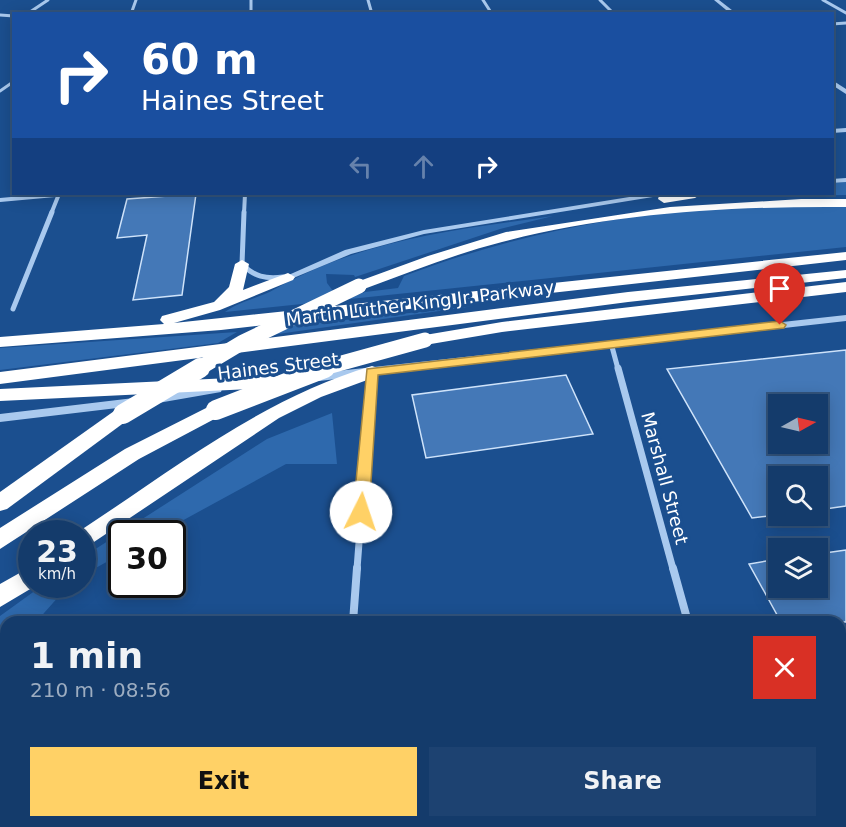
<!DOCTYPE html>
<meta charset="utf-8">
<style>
body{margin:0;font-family:"DejaVu Sans",sans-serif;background:#1d4271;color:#f1f3f6;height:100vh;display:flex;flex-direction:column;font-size:22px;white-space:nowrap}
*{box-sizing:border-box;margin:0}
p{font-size:20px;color:#9dadc1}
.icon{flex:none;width:33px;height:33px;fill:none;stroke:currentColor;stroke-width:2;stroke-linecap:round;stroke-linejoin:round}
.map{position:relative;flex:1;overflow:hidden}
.side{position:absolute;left:0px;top:616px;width:846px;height:212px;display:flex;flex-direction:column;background:#143b6b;border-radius:18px 18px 0 0;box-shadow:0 3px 15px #0003,0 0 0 2px #33557e}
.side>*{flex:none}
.guide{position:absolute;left:12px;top:12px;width:822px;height:183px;border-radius:0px;box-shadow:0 3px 15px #0003,0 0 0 2px #33557e;background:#1a4fa0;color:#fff;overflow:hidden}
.needle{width:39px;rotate:82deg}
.fabs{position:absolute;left:768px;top:394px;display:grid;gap:12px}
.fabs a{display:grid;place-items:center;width:60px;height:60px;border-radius:0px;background:#143b6b;box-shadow:0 3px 15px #0003,0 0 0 2px #33557e;font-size:30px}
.speed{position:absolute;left:18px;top:520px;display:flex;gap:12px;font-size:30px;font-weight:700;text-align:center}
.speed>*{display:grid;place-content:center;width:78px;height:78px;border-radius:50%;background:#143b6b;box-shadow:0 3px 15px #0003,0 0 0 2px #33557e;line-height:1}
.speed small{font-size:15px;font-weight:400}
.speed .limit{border:3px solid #111;border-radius:9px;background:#fff;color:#111}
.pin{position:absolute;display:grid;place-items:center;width:51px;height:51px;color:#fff;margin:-62px -26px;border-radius:50% 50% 50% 0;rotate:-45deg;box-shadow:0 0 6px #0007}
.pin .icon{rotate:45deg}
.me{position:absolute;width:66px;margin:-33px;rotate:4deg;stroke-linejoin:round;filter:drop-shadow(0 0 4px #0008)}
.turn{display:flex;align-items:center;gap:21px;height:126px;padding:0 30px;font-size:27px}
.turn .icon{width:78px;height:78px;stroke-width:2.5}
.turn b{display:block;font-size:42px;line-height:51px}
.lanes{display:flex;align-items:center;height:57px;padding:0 30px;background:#0003;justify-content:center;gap:30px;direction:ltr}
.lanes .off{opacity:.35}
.round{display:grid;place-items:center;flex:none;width:63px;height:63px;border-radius:0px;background:#1d4271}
.head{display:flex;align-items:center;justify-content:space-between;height:102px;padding:0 30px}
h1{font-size:36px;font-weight:600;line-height:45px}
.button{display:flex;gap:12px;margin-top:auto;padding:12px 30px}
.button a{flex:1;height:69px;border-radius:0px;background:#ffd166;color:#111;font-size:24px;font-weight:600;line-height:69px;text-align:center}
.button a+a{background:#1d4271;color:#f1f3f6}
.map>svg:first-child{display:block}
.green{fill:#2e69ad}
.building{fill:#4478b7;stroke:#cfe3fa;stroke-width:1.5;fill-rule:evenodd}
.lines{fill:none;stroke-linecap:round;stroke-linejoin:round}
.minor-far4{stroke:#a9c9ee;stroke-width:3}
.minor-far3{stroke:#a9c9ee;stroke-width:4}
.minor-far2{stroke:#a9c9ee;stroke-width:5}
.minor-far1{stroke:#a9c9ee;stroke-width:7}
.minor{stroke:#a9c9ee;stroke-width:8}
.tertiary{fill:#a9c9ee;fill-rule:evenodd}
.motorway{fill:#fff;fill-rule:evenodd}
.motorway-bridge-far1{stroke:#fff;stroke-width:15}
.motorway-bridge{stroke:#fff;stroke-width:20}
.route{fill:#ffd166;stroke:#a68842;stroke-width:1.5}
.labels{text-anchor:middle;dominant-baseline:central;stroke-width:6;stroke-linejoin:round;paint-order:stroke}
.street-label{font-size:18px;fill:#fff;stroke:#1b4f8f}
</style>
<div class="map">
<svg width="846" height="827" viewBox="0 0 846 827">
<rect width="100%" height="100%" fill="#1b4f8f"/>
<g class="green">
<polygon points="846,182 846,195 721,197 742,194 832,194 833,183"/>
<path d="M846,206V247L225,312C239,301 260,298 275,289C364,239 454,230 553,216L500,229L355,277L354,275L326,274L327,283L333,291L357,295L365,292L398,288L404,276C502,239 605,216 709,209C755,206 801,207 846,206Z"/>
<polygon points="474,306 271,335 289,326"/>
<polygon points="237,332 218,343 0,370 0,348"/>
<polygon points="332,413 337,464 286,464 158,534 122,534 121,554 83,575 83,557 267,439"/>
<polygon points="43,585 69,585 36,622 6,622 6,657 0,664 0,616"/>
</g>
<g class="building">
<polygon points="196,194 182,295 133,300 147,235 117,238 127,199"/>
<path d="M846,350V506L818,510V477H778V515L752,518L667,369ZM778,405H818V444H778Z"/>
<polygon points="566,375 593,434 426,458 412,395"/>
<polygon points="846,550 846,622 781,622 749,564 778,559 778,588 818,588 818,554"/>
</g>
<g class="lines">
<g class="minor-far4">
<polyline points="251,0 251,14"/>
<polyline points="368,0 372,14"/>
<polyline points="483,0 492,14"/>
<polyline points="600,0 614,14"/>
<polyline points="823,0 846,13"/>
<polyline points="27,14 48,0"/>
<polyline points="131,14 136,0"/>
<polyline points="0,15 14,16"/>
<polyline points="832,24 846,23"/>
<polyline points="0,91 13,82"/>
</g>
<g class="minor-far3">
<polyline points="832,131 846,130"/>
<polyline points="0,200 66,194"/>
<polyline points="51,214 59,194"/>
<polyline points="244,214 245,194"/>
</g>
<g class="minor-far2">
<path d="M244,212L242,264C254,277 266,279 283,277"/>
<polyline points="13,309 52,212"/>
<polyline points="611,343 618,369"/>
</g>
<g class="minor-far1">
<polyline points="618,368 673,569"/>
<polyline points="357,569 372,372"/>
</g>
<g class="minor">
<polyline points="673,568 688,622"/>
<polyline points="353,622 357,568"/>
<polyline points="338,822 338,827"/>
<polyline points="744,822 746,827"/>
</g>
<g class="tertiary">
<polygon points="714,0 719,0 737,14 731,14"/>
<polygon points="832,80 846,89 846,94 832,85"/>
<polygon points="846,178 846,182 832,183 832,179"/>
<polygon points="648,194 663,194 659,196 424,234 351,254 291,279 288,280 284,277 345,250 424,230"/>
<polygon points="846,315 846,321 319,381 314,377 319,373"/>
<polygon points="217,385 221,386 222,389 221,392 158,403 153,399 158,395"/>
<polygon points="134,398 139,402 134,406 0,422 0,414"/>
</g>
<g class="motorway">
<polygon points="674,194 701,194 695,198 664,203 658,199 659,196"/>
<path d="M801,199H846V207C732,206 613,213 502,242C455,254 410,272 364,289H354L352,286L354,283L428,256L506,232L670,207Z"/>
<polygon points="846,252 846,260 221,330 0,347 0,337 164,324 160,320 162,316 214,302 229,287 235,264 242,260 249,264 243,290 288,273 295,277 293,280 220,310 174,323"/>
<polygon points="846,270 846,278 628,302 0,384 0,372 628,292"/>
<polygon points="846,282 846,292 502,332 425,345 419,344 417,340 419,336 425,335 502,322"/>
<path d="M372,366L378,368L380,372L378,376L321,397L279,418L82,550V534H75C170,472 262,398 372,366Z"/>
<polygon points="270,376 276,378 279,382 276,386 270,388 0,401 0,389"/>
<polygon points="216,403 222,405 225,410 222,415 139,459 0,549 0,528 125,449"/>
<polygon points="123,407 129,409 132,414 129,419 7,509 0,511 0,492 117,409"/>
<polygon points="32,566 32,585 37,585 0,607 0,584"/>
</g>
<g class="motorway-bridge-far1">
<polyline points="198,369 243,342 359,286"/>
<polyline points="320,369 425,340"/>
</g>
<g class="motorway-bridge">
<polyline points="216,410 325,368"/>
<polyline points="123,414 200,368"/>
</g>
</g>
<polygon class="route" points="780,321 786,325 784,328 378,375 369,512 367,517 361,519 356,517 353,512 367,369"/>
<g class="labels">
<g class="street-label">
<text transform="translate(420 303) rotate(-7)">Martin Luther King Jr. Parkway</text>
<text transform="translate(278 366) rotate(-7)">Haines Street</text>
<text transform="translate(665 478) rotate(75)">Marshall Street</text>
</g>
</g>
</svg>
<div class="fabs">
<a><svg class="needle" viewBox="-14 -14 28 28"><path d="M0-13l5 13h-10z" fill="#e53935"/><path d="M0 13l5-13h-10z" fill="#9dadc1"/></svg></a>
<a><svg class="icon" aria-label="search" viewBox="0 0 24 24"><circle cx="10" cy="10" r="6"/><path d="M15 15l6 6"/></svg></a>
<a><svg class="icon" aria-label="layers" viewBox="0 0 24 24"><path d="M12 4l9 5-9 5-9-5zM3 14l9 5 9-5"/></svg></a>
</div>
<div class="speed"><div>23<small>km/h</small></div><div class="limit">30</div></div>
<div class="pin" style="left:780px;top:325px;background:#d93025"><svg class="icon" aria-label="arrive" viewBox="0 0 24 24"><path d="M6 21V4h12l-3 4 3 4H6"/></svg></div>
<svg class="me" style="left:361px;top:512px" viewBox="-20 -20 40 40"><circle r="19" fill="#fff"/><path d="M0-13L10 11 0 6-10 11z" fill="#ffd166"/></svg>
<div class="guide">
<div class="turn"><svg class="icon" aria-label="right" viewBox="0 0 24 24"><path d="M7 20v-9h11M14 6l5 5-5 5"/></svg><div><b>60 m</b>Haines Street</div></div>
<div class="lanes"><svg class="icon off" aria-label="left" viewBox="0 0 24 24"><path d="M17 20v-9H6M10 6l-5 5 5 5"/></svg><svg class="icon off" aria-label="ahead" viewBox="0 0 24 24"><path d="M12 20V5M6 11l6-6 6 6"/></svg><svg class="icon" aria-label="right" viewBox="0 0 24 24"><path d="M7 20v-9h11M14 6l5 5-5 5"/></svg></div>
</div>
<section class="side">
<div class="head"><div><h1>1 min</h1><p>210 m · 08:56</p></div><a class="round" style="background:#d93025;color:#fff"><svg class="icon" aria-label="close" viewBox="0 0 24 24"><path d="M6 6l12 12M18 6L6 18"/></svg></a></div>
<div class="button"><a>Exit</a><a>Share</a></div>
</section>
</div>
